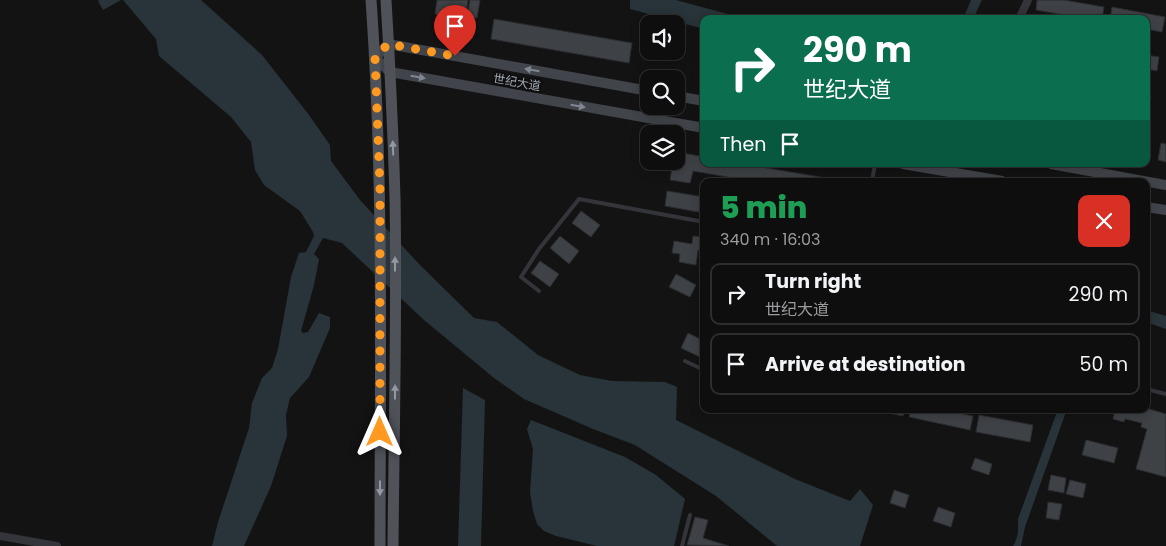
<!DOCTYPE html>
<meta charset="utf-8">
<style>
body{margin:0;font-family:Poppins,"Noto Sans SC",sans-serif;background:#171718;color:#f1f3f6;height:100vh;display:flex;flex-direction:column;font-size:19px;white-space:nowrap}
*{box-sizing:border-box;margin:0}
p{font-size:16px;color:#9b9c9e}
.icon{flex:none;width:28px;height:28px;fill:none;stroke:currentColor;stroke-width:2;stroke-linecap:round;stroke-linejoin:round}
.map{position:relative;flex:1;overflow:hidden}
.side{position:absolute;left:700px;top:178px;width:450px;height:235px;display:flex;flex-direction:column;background:#0e0e0f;border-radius:10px;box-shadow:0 2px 12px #0003,0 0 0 1px #2e2e2f}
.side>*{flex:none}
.banner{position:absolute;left:700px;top:15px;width:450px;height:152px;border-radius:10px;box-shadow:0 2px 12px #0003,0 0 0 1px #2e2e2f;background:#0b6e4f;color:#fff;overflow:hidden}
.buttons{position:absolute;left:640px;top:15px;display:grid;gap:10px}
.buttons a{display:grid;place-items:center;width:45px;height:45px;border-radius:10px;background:#0e0e0f;box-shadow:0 2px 12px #0003,0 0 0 1px #2e2e2f;font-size:25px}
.pin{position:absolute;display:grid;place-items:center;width:42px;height:42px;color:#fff;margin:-51px -21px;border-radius:50% 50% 50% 0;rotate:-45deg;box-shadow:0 0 5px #0007}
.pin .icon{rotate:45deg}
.me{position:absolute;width:55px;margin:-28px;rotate:0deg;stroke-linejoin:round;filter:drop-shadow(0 0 4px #0008)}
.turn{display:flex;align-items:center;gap:18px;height:105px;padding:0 20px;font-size:22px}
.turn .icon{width:65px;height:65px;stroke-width:2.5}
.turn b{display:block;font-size:35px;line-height:42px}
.then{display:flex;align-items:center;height:48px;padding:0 20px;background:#0003;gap:10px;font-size:19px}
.round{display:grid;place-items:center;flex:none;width:52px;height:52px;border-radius:10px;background:#171718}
.head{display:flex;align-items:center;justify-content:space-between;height:85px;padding:0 20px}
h1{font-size:30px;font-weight:800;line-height:38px;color:#1e9e55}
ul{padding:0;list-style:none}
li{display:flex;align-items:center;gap:15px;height:62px;margin:0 10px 8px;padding:0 10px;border:2px solid #2e2e2f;border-radius:10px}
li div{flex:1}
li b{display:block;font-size:19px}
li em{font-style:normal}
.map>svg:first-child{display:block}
.water{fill:#283439}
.building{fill:#3e4145;stroke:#2c2d31}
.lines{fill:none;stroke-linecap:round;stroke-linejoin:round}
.lane{stroke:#33353a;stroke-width:4}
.street{stroke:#33353a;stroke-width:8}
.secondary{stroke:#41444a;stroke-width:10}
.primary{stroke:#4f5259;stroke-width:11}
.oneway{fill:#818790}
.oneway2{fill:#9299a3}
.route{stroke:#ff9920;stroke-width:9;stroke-dasharray:0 16.2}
.labels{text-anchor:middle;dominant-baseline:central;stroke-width:4;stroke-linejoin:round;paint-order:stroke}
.street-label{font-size:12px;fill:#a3abb6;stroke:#0e0e0f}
</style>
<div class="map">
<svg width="1166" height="546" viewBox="0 0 1166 546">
<rect width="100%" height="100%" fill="#131314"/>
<g class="water">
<polygon points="99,0 121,0 103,10 98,1"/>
<polygon points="123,0 201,0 262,55 309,115 330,145 331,161 360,200 419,264 474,318 497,322 538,355 580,375 612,381 665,382 677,387 676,420 795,479 850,501 860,489 873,505 860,546 777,546 716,496 635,445 593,429 524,399 494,378 424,320 342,243 323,238 314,254 319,259 314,285 301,331 303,333 308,332 319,313 330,317 330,328 309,377 290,398 286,415 287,436 271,486 244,546 212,546 218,522 249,428 252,403 262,378 272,368 278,349 291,277 299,253 306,252 314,236 313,232 300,211 264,185 255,170 251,142 231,117 159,56 156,39"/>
<polygon points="630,0 676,0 746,19 704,19 704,29 630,9"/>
<polygon points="971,0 982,0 973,19 963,19"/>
<polygon points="1146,310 1166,316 1166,329 1146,322"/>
<polygon points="463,388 485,400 481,546 458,546"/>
<path d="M1058,409H1067L1025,527L1021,546H1013C1019,537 1018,529 1018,519Z"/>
<polygon points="531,420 625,457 656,475 685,499 674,546 597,546 556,536 544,531 537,524 533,511 530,492 533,449 527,429"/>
</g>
<g class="building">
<polygon points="437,0 468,0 465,19 435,14"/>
<polygon points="470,0 480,0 477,18 467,16"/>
<polygon points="1037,0 1064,0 1104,7 1102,19 1088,19 1036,10"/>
<polygon points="1112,7 1165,17 1162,32 1146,29 1146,19 1110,19"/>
<polygon points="494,19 632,43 629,63 491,39"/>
<polygon points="1146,55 1159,57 1157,71 1146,69"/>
<polygon points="1146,95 1151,96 1148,111 1146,111"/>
<polygon points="1161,143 1166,144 1166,162 1158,160"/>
<polygon points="683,153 704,157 704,164 743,164 844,181 751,181 693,171 690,183 670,180 673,161 676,161 676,156"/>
<polygon points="667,191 704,197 704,213 665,206"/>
<polygon points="581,211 600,225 591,237 572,223"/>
<polygon points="560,236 579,251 569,264 550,248"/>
<polygon points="693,236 702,237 700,251 698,250 696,265 679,262 680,254 672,253 674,241 692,244"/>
<polygon points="540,261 559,274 550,287 531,273"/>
<polygon points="676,274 696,285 690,297 669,287"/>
<polygon points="688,333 704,341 704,354 702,358 681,348"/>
<polygon points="1146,408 1166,414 1166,477 1136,469 1147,429 1141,427 1142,423 1125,419 1124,422 1113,419 1115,409"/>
<polygon points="869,409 905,409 903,416"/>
<polygon points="911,409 939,409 973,416 970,430 909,417"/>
<polygon points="979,415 1033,425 1030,442 976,432"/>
<polygon points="1086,440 1118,448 1114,463 1082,455"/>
<polygon points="975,458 992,464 989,475 971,469"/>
<polygon points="1051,475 1066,478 1064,493 1048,490"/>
<polygon points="1070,480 1086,484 1083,498 1066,494"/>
<polygon points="894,490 909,495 905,508 890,503"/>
<polygon points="1048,502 1062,504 1059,520 1046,518"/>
<polygon points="938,507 955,513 951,527 933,521"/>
<polygon points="695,517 708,520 703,538 729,546 687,545"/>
</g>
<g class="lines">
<g class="lane">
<polyline points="872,181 875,164"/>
<polyline points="539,291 521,277 539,249 579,199 704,222"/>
<polyline points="685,361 704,370"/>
<polyline points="1146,389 1166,394"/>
<polyline points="682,546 690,515"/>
</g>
<g class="street">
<polyline points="1019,19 1028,0"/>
<polyline points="0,536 57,546"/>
</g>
<g class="secondary">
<polyline points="649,91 388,44 375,58 390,72 704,128"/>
<polyline points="676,96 704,101"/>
<polyline points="903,164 1002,181"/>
<polyline points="1051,164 1166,185"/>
<polyline points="1146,207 1166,210"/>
</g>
<g class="primary">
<path d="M371,0C384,182 380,364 380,546"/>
<path d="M386,0C390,66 393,131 395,197C397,313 394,430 393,546"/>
</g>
</g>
<defs><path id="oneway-solid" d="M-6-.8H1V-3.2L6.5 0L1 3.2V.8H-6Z" transform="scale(1.25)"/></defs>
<g class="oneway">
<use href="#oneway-solid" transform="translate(532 70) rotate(-170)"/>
<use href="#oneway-solid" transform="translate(418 77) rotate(10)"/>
<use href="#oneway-solid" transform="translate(578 106) rotate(10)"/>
</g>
<g class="oneway2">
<use href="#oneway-solid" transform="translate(393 148) rotate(-92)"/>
<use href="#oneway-solid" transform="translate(395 264) rotate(-90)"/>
<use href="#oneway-solid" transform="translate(395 392) rotate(-90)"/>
<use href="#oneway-solid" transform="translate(380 488) rotate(90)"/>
</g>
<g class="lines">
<polyline class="route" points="380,432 380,187 375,58 388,44 455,56"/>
</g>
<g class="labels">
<g class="street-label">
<text transform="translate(517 82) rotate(10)">世纪大道</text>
</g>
</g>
</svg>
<div class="buttons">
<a><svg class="icon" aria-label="sound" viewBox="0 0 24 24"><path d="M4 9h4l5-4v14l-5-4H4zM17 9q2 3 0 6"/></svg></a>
<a><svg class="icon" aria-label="search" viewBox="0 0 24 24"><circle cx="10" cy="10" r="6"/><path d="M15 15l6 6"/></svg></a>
<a><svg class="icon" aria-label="layers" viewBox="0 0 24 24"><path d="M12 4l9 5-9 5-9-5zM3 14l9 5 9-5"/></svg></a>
</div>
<div class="pin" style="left:455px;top:56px;background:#d93025"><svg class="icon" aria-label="arrive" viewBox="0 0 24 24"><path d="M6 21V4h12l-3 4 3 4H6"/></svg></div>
<svg class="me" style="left:380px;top:432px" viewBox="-20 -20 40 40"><path d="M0-17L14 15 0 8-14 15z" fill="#ff9920" stroke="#fff" stroke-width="4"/></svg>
<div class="banner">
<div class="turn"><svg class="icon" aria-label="right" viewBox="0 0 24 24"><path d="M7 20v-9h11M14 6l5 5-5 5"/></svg><div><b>290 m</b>世纪大道</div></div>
<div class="then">Then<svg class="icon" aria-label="arrive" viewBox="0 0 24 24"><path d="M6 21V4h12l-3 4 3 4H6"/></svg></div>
</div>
<section class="side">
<div class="head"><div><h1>5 min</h1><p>340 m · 16:03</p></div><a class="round" style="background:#d93025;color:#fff"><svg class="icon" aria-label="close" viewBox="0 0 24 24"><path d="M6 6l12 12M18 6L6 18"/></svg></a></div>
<ul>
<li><svg class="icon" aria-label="right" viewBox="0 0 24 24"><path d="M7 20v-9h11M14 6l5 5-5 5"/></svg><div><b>Turn right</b><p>世纪大道</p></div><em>290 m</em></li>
<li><svg class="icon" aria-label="arrive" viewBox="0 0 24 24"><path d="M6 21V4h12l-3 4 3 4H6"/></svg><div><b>Arrive at destination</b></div><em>50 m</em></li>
</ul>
</section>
</div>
